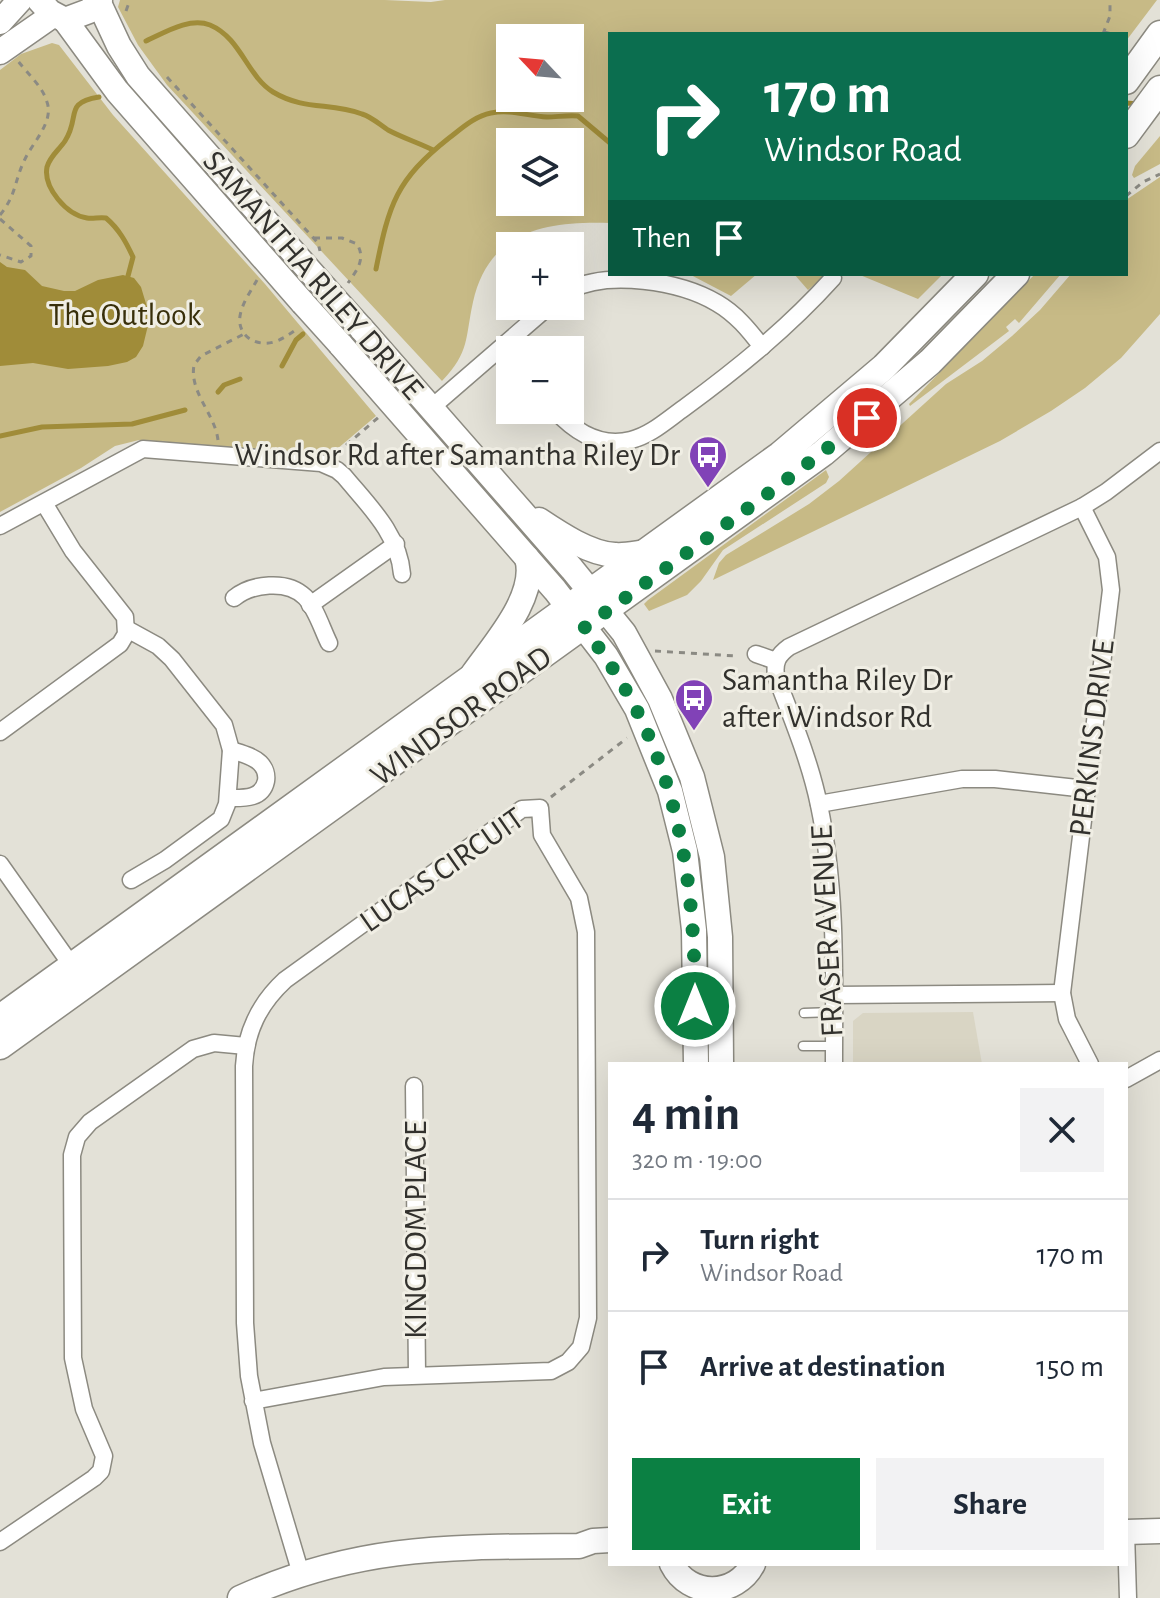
<!DOCTYPE html>
<meta charset="utf-8">
<style>
body{margin:0;font-family:"Alegreya Sans",sans-serif;background:#f2f2f3;color:#1f2937;height:100vh;display:flex;flex-direction:column;font-size:30px;white-space:nowrap}
*{box-sizing:border-box;margin:0}
p{font-size:26px;color:#747a83}
.icon{flex:none;width:44px;height:44px;fill:none;stroke:currentColor;stroke-width:2;stroke-linecap:round;stroke-linejoin:round}
.map{position:relative;flex:1;overflow:hidden}
.side{position:absolute;left:608px;top:1062px;width:520px;height:504px;display:flex;flex-direction:column;background:#fff;border-radius:0px;box-shadow:0 8px 32px #0002}
.side>*{flex:none}
.guide{position:absolute;left:608px;top:32px;width:520px;height:244px;border-radius:0px;box-shadow:0 8px 32px #0002;background:#0b6e4f;color:#fff;overflow:hidden}
.needle{width:52px;rotate:296deg}
.tools{position:absolute;left:496px;top:24px;display:grid;gap:16px}
.tools a{display:grid;place-items:center;width:88px;height:88px;border-radius:0px;background:#fff;box-shadow:0 8px 32px #0002;font-size:40px}
.pin{position:absolute;display:grid;place-items:center;width:68px;height:68px;color:#fff;margin:-34px;border:4px solid #fff;border-radius:50%;box-shadow:0 2px 8px #0007}
.me{position:absolute;width:88px;margin:-44px;rotate:0deg;stroke-linejoin:round;filter:drop-shadow(0 0 6px #0008)}
.turn{display:flex;align-items:center;gap:28px;height:168px;padding:0 24px;font-size:36px}
.turn .icon{width:104px;height:104px;stroke-width:2.5}
.turn b{display:block;font-size:56px;line-height:68px}
.then{display:flex;align-items:center;height:76px;padding:0 24px;background:#0003;gap:16px;font-size:30px}
.round{display:grid;place-items:center;flex:none;width:84px;height:84px;border-radius:0px;background:#f2f2f3}
.overview{display:flex;align-items:center;justify-content:space-between;height:136px;padding:0 24px}
h1{font-size:48px;font-weight:700;line-height:60px}
.cta{display:flex;gap:16px;margin-top:auto;padding:16px 24px}
.cta a{flex:1;height:92px;border-radius:0px;background:#0b8043;color:#fff;font-size:32px;font-weight:700;line-height:92px;text-align:center}
.cta a+a{background:#f2f2f3;color:#1f2937}
ul{padding:0;list-style:none}
li{display:flex;align-items:center;gap:24px;height:112px;padding:0 24px;border-top:2px solid #e0e1e3}
li div{flex:1}
li b{display:block;font-size:30px}
li em{font-style:normal}
.map>svg:first-child{display:block}
.built{fill:#d9d5c4}
.green{fill:#c7ba86;fill-rule:evenodd}
.water{fill:#a08c39}
.lines{fill:none;stroke-linecap:round;stroke-linejoin:round}
.stream{stroke:#a08c39;stroke-width:5}
.lane-casing{stroke:#8c8a81;stroke-width:11}
.street-casing{stroke:#8c8a81;stroke-width:19}
.secondary-casing{stroke:#8c8a81;stroke-width:27}
.primary-casing{stroke:#8c8a81;stroke-width:29}
.path{stroke:#8b8a83;stroke-width:3;stroke-dasharray:6 6;stroke-linecap:butt}
.lane{stroke:#fff;stroke-width:8}
.street{stroke:#fff;stroke-width:16}
.secondary{stroke:#fff;stroke-width:24}
.primary{stroke:#fff;stroke-width:26}
.secondary-bridge-casing{stroke:#8c8a81;stroke-width:27;stroke-linecap:butt}
.secondary-bridge{stroke:#fff;stroke-width:24}
.route{stroke:#0b8043;stroke-width:14;stroke-dasharray:0 25.2}
.labels{text-anchor:middle;dominant-baseline:central;stroke-width:6;stroke-linejoin:round;paint-order:stroke}
.street-label{font-size:32px;fill:#32312d;stroke:#f0eee4}
.park-label{font-size:32px;fill:#382f0a;stroke:#f0eee4}
.poi-label{font-size:32px;fill:#32312d;stroke:#f0eee4;text-anchor:end}
</style>
<div class="map">
<svg width="1160" height="1598" viewBox="0 0 1160 1598">
<rect width="100%" height="100%" fill="#e3e1d7"/>
<polygon class="built" points="973,1012 982,1064 853,1064 853,1021 863,1013"/>
<g class="green">
<path d="M120,0H385L431,2L445,0H1157L1126,41V34H610V223C547,221 489,230 473,302C465,338 470,352 442,381L167,85L138,45L118,7ZM510,38H570V98H510ZM510,142H570V202H510Z"/>
<polygon points="52,43 59,45 113,115 265,284 376,416 330,455 139,440 115,446 81,468 0,512 0,70 21,54"/>
<polygon points="1160,136 1160,164 1134,178 1132,175 1135,166"/>
<polygon points="1160,177 1160,314 1121,358 1085,388 1051,411 1000,441 713,580 719,563 726,555 809,504 839,481 946,384 982,361 1012,336 1040,310 1071,274 1126,274 1126,200"/>
<polygon points="689,274 757,274 731,296"/>
<polygon points="794,274 943,274 918,299 860,275 823,277 808,290"/>
<polygon points="1035,274 1061,274 1019,323 1015,319 1006,327 1009,331 910,406 909,404"/>
<polygon points="826,470 829,477 826,483 723,550 701,581 687,595 649,611 644,604 648,600"/>
</g>
<polygon class="water" points="0,262 7,267 25,270 42,286 64,291 75,291 98,280 123,275 134,278 141,287 150,317 143,346 136,357 127,362 108,366 68,369 33,363 0,366"/>
<g class="lines">
<g class="stream">
<path d="M146,41C164,33 189,17 210,25C241,38 247,76 273,92C305,111 330,102 362,114C372,117 380,125 388,130C403,138 419,143 433,150"/>
<path d="M99,97C63,103 81,116 65,141C59,150 50,156 47,167C43,188 67,215 87,218C93,219 99,217 106,218C119,229 126,242 133,257L128,276"/>
<polyline points="1126,103 1139,104"/>
<path d="M376,269C389,204 396,180 449,138C462,128 475,116 491,113C511,109 527,116 547,117C557,117 567,115 578,116L610,143"/>
<polyline points="282,366 296,340 303,334"/>
<polyline points="218,392 224,385 240,379"/>
<polyline points="0,436 42,427 132,424 185,410"/>
</g>
<g class="lane-casing">
<g id="lane">
<polyline points="804,1013 834,1012"/>
<polyline points="803,1046 834,1046"/>
</g>
</g>
<g class="street-casing">
<g id="street">
<path d="M570,290C608,270 680,281 717,303C736,314 749,330 762,347"/>
<polyline points="431,408 549,306"/>
<path d="M555,410C575,432 600,448 631,440C651,435 667,420 684,408C737,369 788,328 833,278"/>
<polyline points="1082,507 1107,557 1111,590 1062,993 1067,1019 1090,1064"/>
<path d="M0,526L143,449L321,463L337,470L344,476C368,505 399,534 402,574"/>
<path d="M234,598C251,584 287,579 305,597C316,608 322,629 329,643"/>
<polyline points="310,605 396,544"/>
<polyline points="127,629 158,646 172,659 224,725 231,750 227,804 221,819 165,860 131,880"/>
<polyline points="756,654 776,661"/>
<polyline points="0,732 120,644 126,634 125,617 73,551 44,503"/>
<path d="M228,798C242,798 262,800 266,781C267,775 265,768 260,763C253,756 240,753 231,750"/>
<polyline points="819,804 962,779 995,779 1086,789"/>
<polyline points="0,864 72,966"/>
<polyline points="834,995 1062,993"/>
<path d="M834,1064C834,978 837,890 819,805C810,761 792,719 776,676C774,662 778,655 789,647L1082,507L1106,492L1160,451"/>
<polyline points="1126,1079 1160,1060"/>
<polyline points="414,1086 417,1374"/>
<path d="M253,1401L384,1377L551,1371L568,1362L581,1347L588,1318L586,932L579,898L542,835L540,808L522,809L285,980C259,1004 246,1031 244,1066L245,1323L249,1376L262,1443L301,1574"/>
<polyline points="1126,1532 1128,1598"/>
<polyline points="0,1542 94,1478 101,1471 104,1456 84,1409 73,1358 72,1155 77,1137 90,1122 193,1049 214,1043 246,1046"/>
</g>
</g>
<g class="secondary-casing">
<g id="secondary">
<polyline points="39,0 50,12 65,20 89,11 100,0"/>
<polyline points="99,3 119,46 138,76 324,287"/>
<polyline points="65,20 117,91 303,303"/>
<polyline points="0,22 20,0"/>
<polyline points="0,52 53,15"/>
<polyline points="361,328 572,569 624,633 660,699 692,777 712,857 720,937 721,1064"/>
<polyline points="340,344 555,590 606,656 637,709 670,791 685,851 694,930 696,1064"/>
<path d="M539,520C560,534 590,554 615,555C625,556 637,553 647,552"/>
<path d="M473,674C494,644 538,596 527,558"/>
<polyline points="1126,1532 1160,1531"/>
<path d="M672,1564C689,1598 736,1597 753,1564"/>
<path d="M240,1598C359,1544 453,1547 579,1546L593,1541L610,1540"/>
</g>
</g>
<g class="primary-casing">
<g id="primary">
<polyline points="1126,81 1160,34"/>
<polyline points="1126,135 1160,89"/>
<polyline points="0,1018 780,455 884,367 975,274"/>
<polyline points="0,1046 823,453 930,362 1016,274"/>
</g>
</g>
<g class="path">
<polyline points="126,11 130,0"/>
<polyline points="1104,32 1112,34"/>
<polyline points="1103,34 1110,16 1110,0"/>
<polyline points="167,77 318,243 320,251"/>
<polyline points="1126,196 1143,182 1160,174"/>
<path d="M0,215C17,194 14,181 25,159C33,142 54,122 47,102C43,87 27,73 18,61"/>
<polyline points="0,219 31,246 31,256 21,262 0,255"/>
<path d="M314,238H342L357,244C366,259 357,270 348,283"/>
<path d="M257,280C251,291 242,303 240,316C237,336 256,347 274,342C283,339 290,334 297,329"/>
<path d="M218,440C215,414 189,392 194,365L201,356L244,334"/>
<polyline points="337,453 380,416"/>
<polyline points="655,651 735,656"/>
<polyline points="551,797 627,738"/>
</g>
<use href="#lane" class="lane"/>
<use href="#street" class="street"/>
<use href="#secondary" class="secondary"/>
<use href="#primary" class="primary"/>
<g class="secondary-bridge-casing">
<g id="secondary-bridge">
<polyline points="324,287 361,328"/>
<polyline points="303,303 340,344"/>
</g>
</g>
<use href="#secondary-bridge" class="secondary-bridge"/>
</g>
<g class="lines">
<path class="route" d="M695,1006C695,864 674,743 584,628L777,487L867,418"/>
</g>
<defs>
<g id="bus-pin" transform="scale(2)"><path d="M0 17L-7.5 6A9.5 9.5 0 1 1 7.5 6Z" fill="#8142b7" stroke="#f0eee4"/><path d="M-5-6H5V4H4V6H2V4H-2V6H-4V4H-5ZM-3.5-4V0h7V-4ZM-3.5 1.2v1.5H-2V1.2ZM2 1.2v1.5H3.5V1.2Z" fill="#fff"/></g>
</defs>
<g fill-rule="evenodd">
<use href="#bus-pin" x="708" y="455"/>
<use href="#bus-pin" x="694" y="698"/>
</g>
<g class="labels">
<g class="street-label">
<text transform="translate(313 275) rotate(49)">SAMANTHA RILEY DRIVE</text>
<text transform="translate(461 716) rotate(-36)">WINDSOR ROAD</text>
<text transform="translate(1092 738) rotate(-83)">PERKINS DRIVE</text>
<text transform="translate(442 870) rotate(-35)">LUCAS CIRCUIT</text>
<text transform="translate(827 931) rotate(-93)">FRASER AVENUE</text>
<text transform="translate(416 1230) rotate(-90)">KINGDOM PLACE</text>
</g>
<g class="park-label">
<text x="125" y="315">The Outlook</text>
</g>
<g class="poi-label">
<text x="680" y="455">Windsor Rd after Samantha Riley Dr</text>
<text x="722" y="680" text-anchor="start">Samantha Riley Dr<tspan x="722" dy="37">after Windsor Rd</tspan></text>
</g>
</g>
</svg>
<div class="tools">
<a><svg class="needle" viewBox="-14 -14 28 28"><path d="M0-13l5 13h-10z" fill="#e53935"/><path d="M0 13l5-13h-10z" fill="#747a83"/></svg></a>
<a><svg class="icon" aria-label="layers" viewBox="0 0 24 24"><path d="M12 4l9 5-9 5-9-5zM3 14l9 5 9-5"/></svg></a>
<a>+</a>
<a>−</a>
</div>
<div class="pin" style="left:867px;top:418px;background:#d93025"><svg class="icon" aria-label="arrive" viewBox="0 0 24 24"><path d="M6 21V4h12l-3 4 3 4H6"/></svg></div>
<svg class="me" style="left:695px;top:1006px" viewBox="-20 -20 40 40"><circle r="17" fill="#0b8043" stroke="#fff" stroke-width="3"/><path d="M0-11L8 9 0 5-8 9z" fill="#fff"/></svg>
<div class="guide">
<div class="turn"><svg class="icon" aria-label="right" viewBox="0 0 24 24"><path d="M7 20v-9h11M14 6l5 5-5 5"/></svg><div><b>170 m</b>Windsor Road</div></div>
<div class="then">Then<svg class="icon" aria-label="arrive" viewBox="0 0 24 24"><path d="M6 21V4h12l-3 4 3 4H6"/></svg></div>
</div>
<section class="side">
<div class="overview"><div><h1>4 min</h1><p>320 m · 19:00</p></div><a class="round"><svg class="icon" aria-label="close" viewBox="0 0 24 24"><path d="M6 6l12 12M18 6L6 18"/></svg></a></div>
<ul>
<li><svg class="icon" aria-label="right" viewBox="0 0 24 24"><path d="M7 20v-9h11M14 6l5 5-5 5"/></svg><div><b>Turn right</b><p>Windsor Road</p></div><em>170 m</em></li>
<li><svg class="icon" aria-label="arrive" viewBox="0 0 24 24"><path d="M6 21V4h12l-3 4 3 4H6"/></svg><div><b>Arrive at destination</b></div><em>150 m</em></li>
</ul>
<div class="cta"><a>Exit</a><a>Share</a></div>
</section>
</div>
